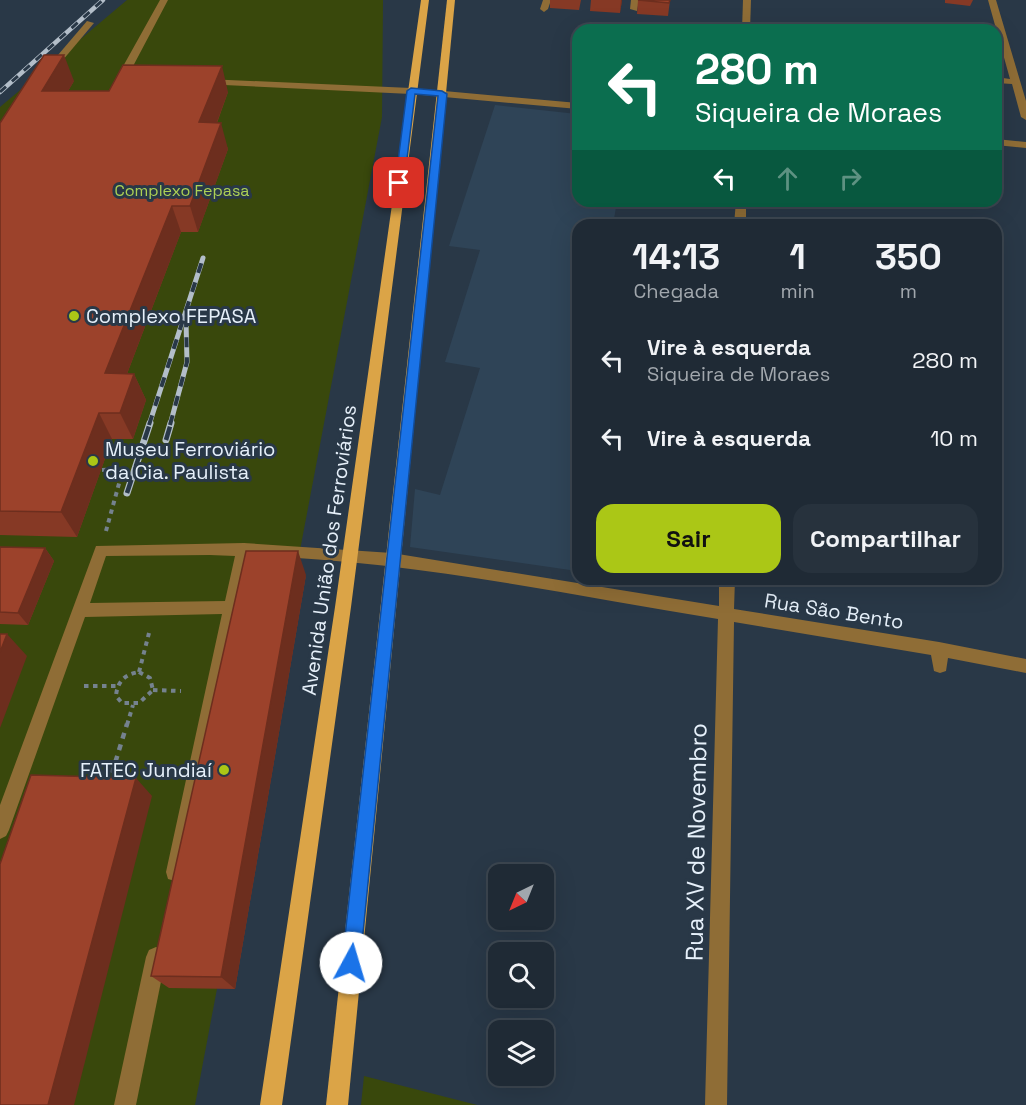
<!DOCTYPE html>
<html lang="pt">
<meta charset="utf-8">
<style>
body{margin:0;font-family:"Space Grotesk",sans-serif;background:#27323d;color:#f1f3f6;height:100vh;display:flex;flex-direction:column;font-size:22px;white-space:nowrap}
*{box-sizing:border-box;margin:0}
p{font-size:20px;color:#a1a7ad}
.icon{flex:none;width:33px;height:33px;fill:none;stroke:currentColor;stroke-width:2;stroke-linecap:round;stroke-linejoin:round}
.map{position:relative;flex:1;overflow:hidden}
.details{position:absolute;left:572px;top:219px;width:430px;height:366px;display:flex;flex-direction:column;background:#1f2a35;border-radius:18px;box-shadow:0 6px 24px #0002,0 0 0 2px #3c4650}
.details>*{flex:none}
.guide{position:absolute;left:572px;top:24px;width:430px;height:183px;border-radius:18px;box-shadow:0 6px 24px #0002,0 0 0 2px #3c4650;background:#0b6e4f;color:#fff;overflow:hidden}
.needle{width:39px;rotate:223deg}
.fabs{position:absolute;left:488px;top:864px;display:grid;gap:12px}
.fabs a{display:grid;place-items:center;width:66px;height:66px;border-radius:12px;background:#1f2a35;box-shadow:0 6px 24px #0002,0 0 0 2px #3c4650;font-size:30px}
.pin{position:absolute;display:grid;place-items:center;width:51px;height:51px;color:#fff;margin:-26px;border-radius:12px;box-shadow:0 3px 9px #0006}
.me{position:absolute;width:66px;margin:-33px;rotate:6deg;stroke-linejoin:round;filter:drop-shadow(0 0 4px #0008)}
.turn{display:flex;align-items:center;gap:21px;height:126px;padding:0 24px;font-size:27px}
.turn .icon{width:78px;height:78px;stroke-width:2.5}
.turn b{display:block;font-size:42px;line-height:51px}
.lanes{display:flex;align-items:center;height:57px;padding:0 24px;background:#0003;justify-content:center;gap:30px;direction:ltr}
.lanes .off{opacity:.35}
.eta{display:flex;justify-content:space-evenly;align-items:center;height:102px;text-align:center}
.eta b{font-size:36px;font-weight:700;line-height:42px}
.action{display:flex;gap:12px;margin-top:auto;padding:12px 24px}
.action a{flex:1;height:69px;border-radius:18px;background:#abc716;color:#111;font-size:24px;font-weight:700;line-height:69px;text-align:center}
.action a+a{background:#27323d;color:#f1f3f6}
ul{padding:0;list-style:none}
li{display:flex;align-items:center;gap:18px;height:78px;padding:0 24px}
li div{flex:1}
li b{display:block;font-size:22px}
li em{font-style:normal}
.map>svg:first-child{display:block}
.built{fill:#2f4457}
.green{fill:#39480c}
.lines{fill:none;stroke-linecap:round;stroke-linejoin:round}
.path-far1{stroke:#75828f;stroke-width:4;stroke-dasharray:4.5 4.5;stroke-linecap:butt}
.path{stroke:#75828f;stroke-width:4.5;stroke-dasharray:6 6;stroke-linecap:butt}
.minor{fill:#8f6d36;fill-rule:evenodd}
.major{fill:#dba447;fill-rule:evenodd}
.rail-far2-casing{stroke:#b3bec9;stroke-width:4.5}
.rail-far1-casing{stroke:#b3bec9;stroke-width:5}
.rail-casing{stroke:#b3bec9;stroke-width:7}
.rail-far2{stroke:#293847;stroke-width:3;stroke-dasharray:8;stroke-linecap:butt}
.rail-far1{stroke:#293847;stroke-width:4;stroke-dasharray:10;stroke-linecap:butt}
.rail{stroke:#293847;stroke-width:4.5;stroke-dasharray:14;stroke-linecap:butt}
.wall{fill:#863925}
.shaded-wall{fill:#6d2e1e}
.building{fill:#9c422b;stroke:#6d2e1e;stroke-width:1.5}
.route{fill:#1a73e8;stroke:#114b97;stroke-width:1.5}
.poi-dot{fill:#abc716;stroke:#293847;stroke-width:2}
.labels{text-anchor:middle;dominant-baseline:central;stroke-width:6;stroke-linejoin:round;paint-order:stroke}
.far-park-label{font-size:16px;fill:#add155;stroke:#293847}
.poi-label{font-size:20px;fill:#e6f0fa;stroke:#293847;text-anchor:start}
.street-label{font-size:20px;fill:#e6f0fa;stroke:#293847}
.near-street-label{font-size:24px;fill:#e6f0fa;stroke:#293847}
</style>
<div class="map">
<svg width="1026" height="1105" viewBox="0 0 1026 1105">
<rect width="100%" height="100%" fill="#293847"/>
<polygon class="built" points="495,105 577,114 578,201 617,201 613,225 578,225 577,571 410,547 415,489 440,495 480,368 445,362 480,250 449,246"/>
<g class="green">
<polygon points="127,0 383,0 382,117 195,1105 0,1105 0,107"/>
<polygon points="364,1076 477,1105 361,1105"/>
</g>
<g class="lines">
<g class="path-far1">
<polyline points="102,470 123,469 106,531"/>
<path d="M139,672L150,678L153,690L139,703H122L116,696C117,682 125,674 139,672Z"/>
<polyline points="139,672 149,633"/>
<polyline points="84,686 116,686"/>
<polyline points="153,690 181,691"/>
<polyline points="127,725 133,705"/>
</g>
<polyline class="path" points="112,773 127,724"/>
<g class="minor">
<polygon points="160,0 168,0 131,70 132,74 140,78 135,81 125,78 121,70"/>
<polygon points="543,0 551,0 548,9 544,12 540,9"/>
<polygon points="631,0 639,0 637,11 630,9"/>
<polygon points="743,0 751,0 750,30 742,30"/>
<polygon points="988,0 996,0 1026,101 1026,120 1021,117 1012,84 996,83 996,77 1010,79"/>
<polygon points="87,21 94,23 52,73 46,73 46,69"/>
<polygon points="206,79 411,88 578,103 578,109 411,94 203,84 201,82"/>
<polygon points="996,139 1026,142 1026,148 996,145"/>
<polygon points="736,201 746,201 746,225 734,225"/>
<path d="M244,543L392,553L719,606V579H735L734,609L939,642L1026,659V673L948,658L946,671L940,673L934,671L931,655L734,622L727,1105H705L718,619C563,594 408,560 250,556L182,879L175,881L168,879L166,872L222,614L85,617L9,830L6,836L0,839V805L96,546ZM210,555L235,556L225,601L90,603L106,556Z"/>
<polygon points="156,947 163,950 166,957 136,1105 114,1105 146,957 149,950"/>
</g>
<g class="major">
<polygon points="421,0 429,0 351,607 282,1105 260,1105 335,607"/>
<polygon points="447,0 455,0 348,1105 326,1105"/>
</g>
<g class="rail-far2-casing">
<polyline id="rail-far2" points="0,92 103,0"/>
</g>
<g class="rail-far1-casing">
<g id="rail-far1">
<polyline points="149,425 203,258"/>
<polyline points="170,425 187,362 186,321"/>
</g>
</g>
<g class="rail-casing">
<g id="rail">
<polyline points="166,440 171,423"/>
<polyline points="127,493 150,423"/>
</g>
</g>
<use href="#rail-far2" class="rail-far2"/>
<use href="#rail-far1" class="rail-far1"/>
<use href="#rail" class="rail"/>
</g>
<g class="wall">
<polygon points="550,0 581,0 579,10 550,8"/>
<polygon points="591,0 622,0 620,13 590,11"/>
<polygon points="638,0 670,0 668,16 637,14"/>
<polygon points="945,0 973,0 970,6 945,3"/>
<polygon points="74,81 68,91 228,92 217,123 228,149 198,232 181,232 127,374 134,374 146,400 133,439 112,439 77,537 0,535 0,123"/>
<polygon points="0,547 45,548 54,561 28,625 0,624"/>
<polygon points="306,575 235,989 169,988 151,976"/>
</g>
<g class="shaded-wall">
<polygon points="621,0 622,0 620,13"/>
<polygon points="64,55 74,81 53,117 42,91"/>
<polygon points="222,66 228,92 207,149 199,122"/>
<polygon points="221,123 228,149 198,232 190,206"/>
<polygon points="172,206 181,232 117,400 105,373"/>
<polygon points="134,374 146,400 133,439 120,413"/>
<polygon points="99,413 112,439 77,537 61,512"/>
<polygon points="45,548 54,561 28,625 18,613"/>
<polygon points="298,551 306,575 235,989 221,977"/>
<polygon points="7,634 27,656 0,728 0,652"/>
<polygon points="136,778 152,796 74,1105 48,1105"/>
</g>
<g class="building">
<polygon points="638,0 670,0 669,3"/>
<polygon points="44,55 64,55 42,91 109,91 123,65 222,66 199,122 221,123 190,206 172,206 105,373 134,374 120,413 99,413 61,512 0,511 0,123"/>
<polygon points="0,547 45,548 18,613 0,612"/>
<polygon points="246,551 298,551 221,977 151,976"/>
<polygon points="0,634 7,634 0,652"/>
<polygon points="31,775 136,778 48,1105 0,1105 0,864"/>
</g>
<polygon class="route" points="411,88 442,91 447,94 360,963 358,969 351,972 345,969 342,963 438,96 415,94 404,183 395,185 407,91"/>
<g class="poi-dot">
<circle cx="74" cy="316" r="6"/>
<circle cx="93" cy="461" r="6"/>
<circle cx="224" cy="770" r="6"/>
</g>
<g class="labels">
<g class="far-park-label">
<text x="182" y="190">Complexo Fepasa</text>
</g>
<g class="poi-label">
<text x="86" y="316">Complexo FEPASA</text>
<text x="105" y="449">Museu Ferroviário<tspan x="105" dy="23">da Cia. Paulista</tspan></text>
<text x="212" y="770" text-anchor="end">FATEC Jundiaí</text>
</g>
<g class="street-label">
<text transform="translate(329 550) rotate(-82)">Avenida União dos Ferroviários</text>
<text transform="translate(834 611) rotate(9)">Rua São Bento</text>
</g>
<g class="near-street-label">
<text transform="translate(696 842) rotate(-89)">Rua XV de Novembro</text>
</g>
</g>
</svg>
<div class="fabs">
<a><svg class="needle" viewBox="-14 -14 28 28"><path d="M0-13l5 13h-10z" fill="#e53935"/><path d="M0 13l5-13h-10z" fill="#a1a7ad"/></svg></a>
<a><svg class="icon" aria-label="search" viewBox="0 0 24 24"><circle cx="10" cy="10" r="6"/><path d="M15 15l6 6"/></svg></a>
<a><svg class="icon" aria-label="layers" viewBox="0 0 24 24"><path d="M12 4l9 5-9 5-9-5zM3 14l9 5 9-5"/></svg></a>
</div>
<div class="pin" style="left:399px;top:183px;background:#d93025"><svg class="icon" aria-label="arrive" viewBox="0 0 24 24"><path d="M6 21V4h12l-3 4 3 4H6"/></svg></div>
<svg class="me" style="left:351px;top:963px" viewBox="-20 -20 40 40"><circle r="19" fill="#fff"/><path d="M0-13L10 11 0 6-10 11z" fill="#1a73e8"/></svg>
<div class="guide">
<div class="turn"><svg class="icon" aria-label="left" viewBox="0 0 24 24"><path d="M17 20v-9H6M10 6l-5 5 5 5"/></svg><div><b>280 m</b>Siqueira de Moraes</div></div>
<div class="lanes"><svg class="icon" aria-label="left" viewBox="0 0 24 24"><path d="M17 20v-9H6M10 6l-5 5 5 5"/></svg><svg class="icon off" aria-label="ahead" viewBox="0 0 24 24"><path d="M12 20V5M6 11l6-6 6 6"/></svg><svg class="icon off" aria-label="right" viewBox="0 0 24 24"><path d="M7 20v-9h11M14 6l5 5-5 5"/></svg></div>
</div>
<section class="details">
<div class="eta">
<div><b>14:13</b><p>Chegada</p></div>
<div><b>1</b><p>min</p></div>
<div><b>350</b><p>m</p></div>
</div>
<ul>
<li><svg class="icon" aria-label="left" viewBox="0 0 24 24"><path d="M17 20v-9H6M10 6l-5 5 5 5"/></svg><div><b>Vire à esquerda</b><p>Siqueira de Moraes</p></div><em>280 m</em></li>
<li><svg class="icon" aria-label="left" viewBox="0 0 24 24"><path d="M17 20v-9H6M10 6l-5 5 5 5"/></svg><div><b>Vire à esquerda</b></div><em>10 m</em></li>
</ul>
<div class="action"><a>Sair</a><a>Compartilhar</a></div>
</section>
</div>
